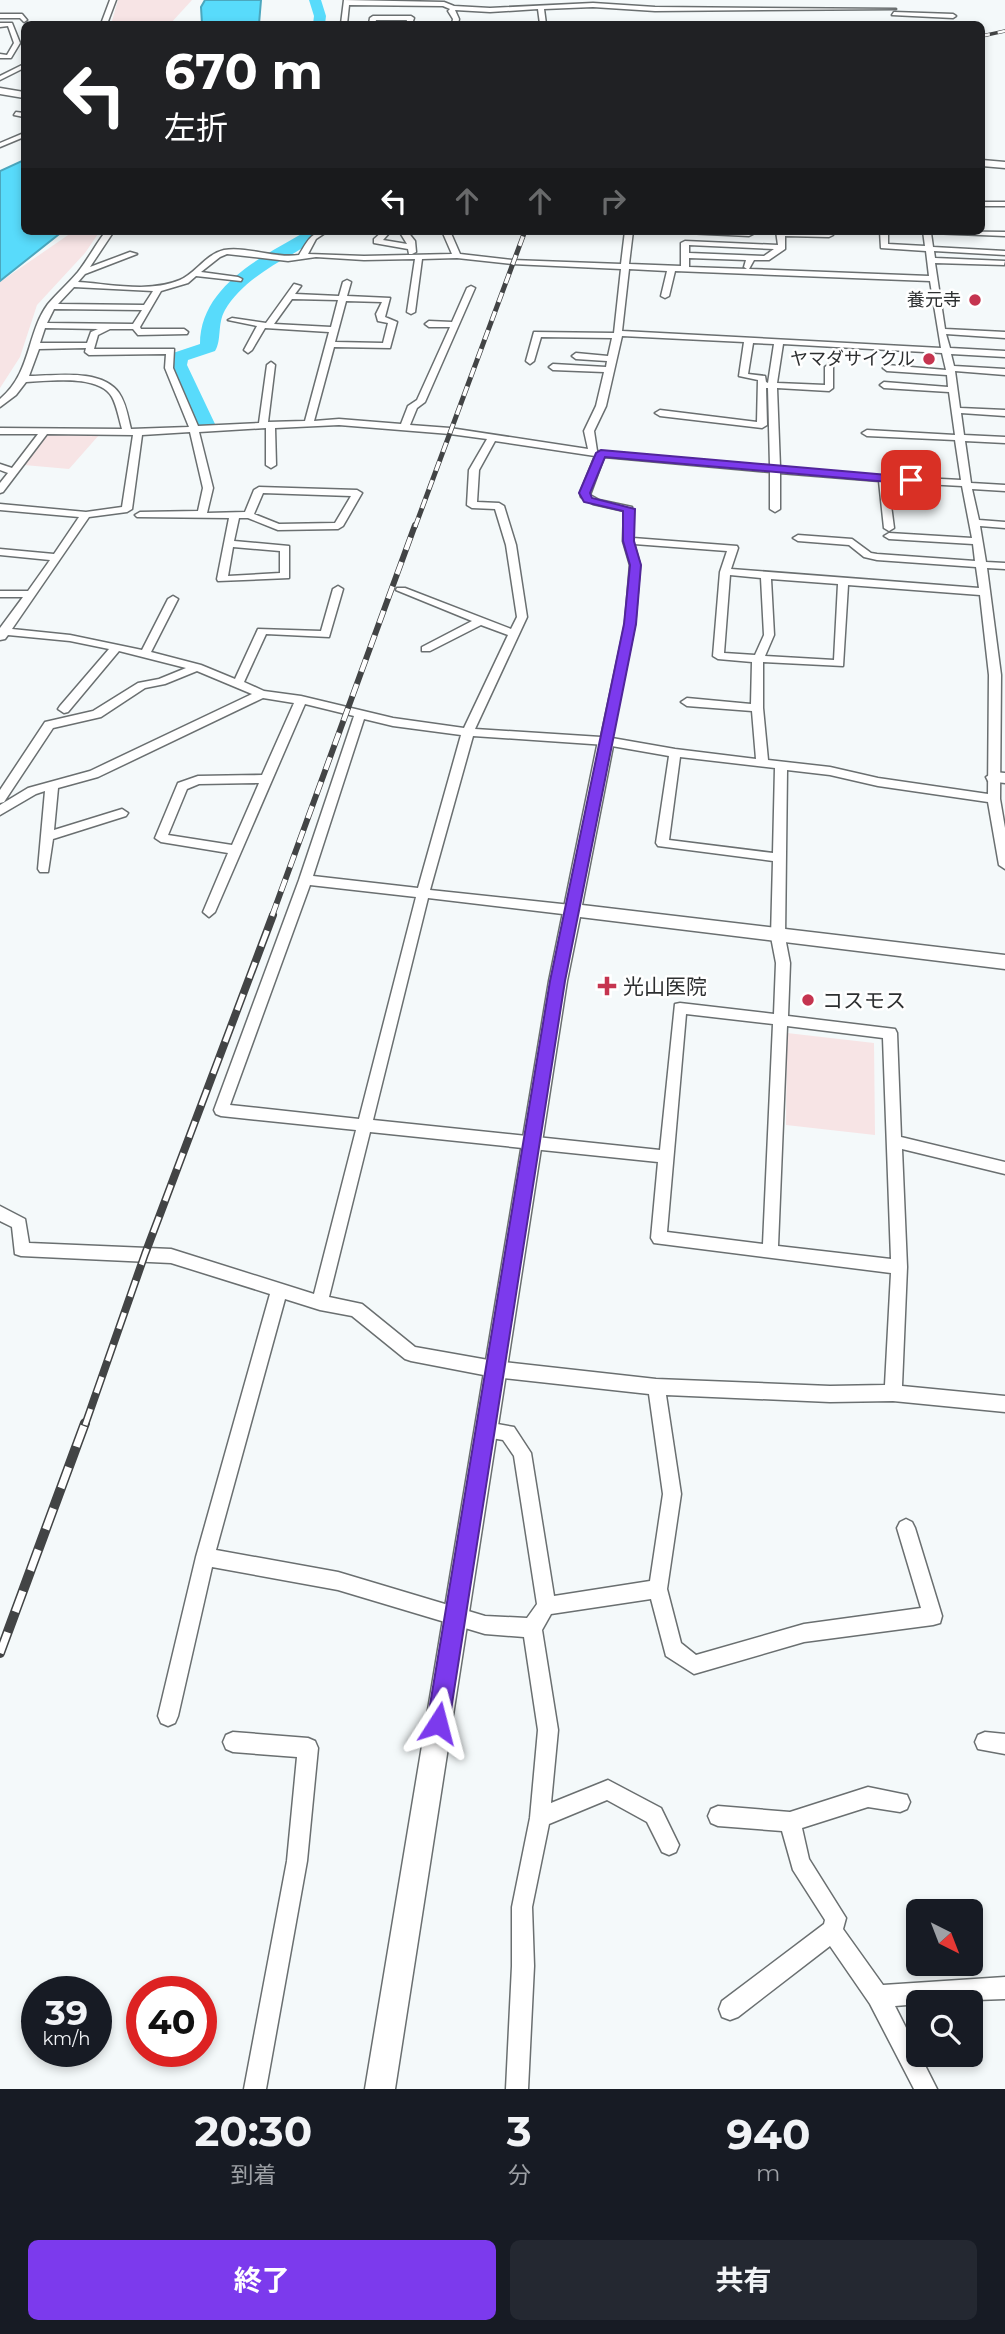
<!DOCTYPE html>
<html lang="ja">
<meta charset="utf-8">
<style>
body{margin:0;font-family:Montserrat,"Noto Sans JP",sans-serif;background:#242831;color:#f1f3f6;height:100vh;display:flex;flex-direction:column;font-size:26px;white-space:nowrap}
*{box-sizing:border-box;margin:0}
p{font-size:23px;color:#9ea1a6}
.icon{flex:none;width:38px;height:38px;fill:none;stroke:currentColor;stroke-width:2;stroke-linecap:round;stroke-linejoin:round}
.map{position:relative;height:2089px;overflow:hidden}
.drawer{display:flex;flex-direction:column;background:#171b24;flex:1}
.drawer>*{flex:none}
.top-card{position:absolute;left:21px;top:21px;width:964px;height:214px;border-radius:10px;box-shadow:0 4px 10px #0003;background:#202124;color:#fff;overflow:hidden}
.needle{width:46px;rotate:138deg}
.fabs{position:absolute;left:906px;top:1899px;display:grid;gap:14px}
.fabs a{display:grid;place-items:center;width:77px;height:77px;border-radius:10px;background:#171b24;box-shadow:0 4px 10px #0003;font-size:35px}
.speed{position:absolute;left:21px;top:1976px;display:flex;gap:14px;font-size:35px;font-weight:700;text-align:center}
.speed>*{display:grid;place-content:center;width:91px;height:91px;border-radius:50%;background:#171b24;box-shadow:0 4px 10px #0003;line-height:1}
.speed small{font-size:18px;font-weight:400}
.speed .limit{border:10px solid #d22;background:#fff;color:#111}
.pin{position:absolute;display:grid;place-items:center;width:60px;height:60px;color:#fff;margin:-30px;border-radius:14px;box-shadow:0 4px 10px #0006}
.me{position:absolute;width:77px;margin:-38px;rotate:9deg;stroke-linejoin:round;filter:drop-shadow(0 0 5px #0008)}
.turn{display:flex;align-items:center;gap:24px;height:147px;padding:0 28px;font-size:32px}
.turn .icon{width:91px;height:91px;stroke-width:2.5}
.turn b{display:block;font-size:49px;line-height:60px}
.lanes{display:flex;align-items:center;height:66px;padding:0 28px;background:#0003;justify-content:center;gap:35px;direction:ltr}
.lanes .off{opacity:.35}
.eta{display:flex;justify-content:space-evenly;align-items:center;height:119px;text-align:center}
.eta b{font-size:42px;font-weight:700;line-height:49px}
.cta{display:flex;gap:14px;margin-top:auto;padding:14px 28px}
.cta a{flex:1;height:80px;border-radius:10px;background:#7c3aed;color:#fff;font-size:28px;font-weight:700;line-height:80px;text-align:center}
.cta a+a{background:#242831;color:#f1f3f6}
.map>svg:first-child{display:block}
.green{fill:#f7e4e5}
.water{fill:#58dbfb;stroke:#4ba7be;stroke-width:2}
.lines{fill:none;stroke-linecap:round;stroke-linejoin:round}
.river{fill:#58dbfb;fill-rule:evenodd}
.minor-casing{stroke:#6a6f70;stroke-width:3}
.tertiary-casing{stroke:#6a6f70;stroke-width:3}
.minor{fill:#fff;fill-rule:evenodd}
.tertiary{fill:#fff;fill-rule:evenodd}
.rail-far4-casing{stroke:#424445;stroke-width:3.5}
.rail-far3-casing{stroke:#424445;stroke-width:5}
.rail-far2-casing{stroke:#424445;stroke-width:6}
.rail-far1-casing{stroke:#424445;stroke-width:8}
.rail-casing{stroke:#424445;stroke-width:10}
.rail-far4{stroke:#fff;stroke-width:2.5;stroke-dasharray:8;stroke-linecap:butt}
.rail-far3{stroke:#fff;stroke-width:3.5;stroke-dasharray:10;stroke-linecap:butt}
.rail-far2{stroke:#fff;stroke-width:4.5;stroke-dasharray:13;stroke-linecap:butt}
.rail-far1{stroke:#fff;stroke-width:5;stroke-dasharray:17;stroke-linecap:butt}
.rail{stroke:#fff;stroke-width:7;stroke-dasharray:22;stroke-linecap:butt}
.route{fill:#7c3aed;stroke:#51269a;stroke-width:2}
.poi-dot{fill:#c5344f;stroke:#fff;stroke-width:2.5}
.labels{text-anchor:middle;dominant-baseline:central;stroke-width:5;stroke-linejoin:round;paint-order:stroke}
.far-poi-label{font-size:18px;fill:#2d2f30;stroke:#fff;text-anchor:end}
.poi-label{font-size:21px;fill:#2d2f30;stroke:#fff;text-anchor:start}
</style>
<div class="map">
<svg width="1005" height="2089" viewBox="0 0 1005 2089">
<rect width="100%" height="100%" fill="#f4f9fa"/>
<g class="green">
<polygon points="118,0 192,0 170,24 112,21"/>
<polygon points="74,231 100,231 85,253 37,305 20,357 0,388 0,282"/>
<polygon points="48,435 99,435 69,469 24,465"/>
<polygon points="787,1033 874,1043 875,1135 786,1125"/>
</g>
<g class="water">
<polygon points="205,0 261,0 259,24 202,24 201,7"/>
<polygon points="24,160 24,231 63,231 0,281 0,171"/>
</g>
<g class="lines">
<g class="river">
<polygon points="309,0 321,0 326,16 325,24 313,24 314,16"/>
<path d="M307,231H327C319,240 306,245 296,252C271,266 240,284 225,310C217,324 222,340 215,351L188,360L187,365L215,424L212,428H198L169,365L173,353L200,344C200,286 263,256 307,231Z"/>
</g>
<g class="minor-casing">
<g id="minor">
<polygon points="110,0 116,0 107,24 101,24"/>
<polygon points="344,0 444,2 454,6 490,8 593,3 655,7 896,9 655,11 593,7 544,9 546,24 540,24 538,9 490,12 455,10 459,19 458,24 452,24 453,19 448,11 450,9 443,6 349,5 347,24 341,24"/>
<polygon points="894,12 953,14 956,16 953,18 892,15"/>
<polygon points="0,14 22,14 27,20 24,22 20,18 0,18"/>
<polygon points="373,16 411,16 414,18 412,24 406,24 407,20 376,20 375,24 369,24 370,18"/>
<polygon points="0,23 12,23 20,43 11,58 0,58 0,54 7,55 14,43 8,26 0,27"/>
<polygon points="24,64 24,68 0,80 0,76"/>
<polygon points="16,112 24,113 24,117 14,115"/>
<polygon points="24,133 24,137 0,147 0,143"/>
<rect x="982" y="202" width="23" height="4"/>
<path d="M106,231H114L90,267L130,252L137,254L85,274L78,282C110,284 149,293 180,280C196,273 206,254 224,250C247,246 275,259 299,255C307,242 311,231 328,231L316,239L308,254L364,256L452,254L442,231H450L460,254L512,260L621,264L625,231H633L629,264L681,266V243L685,241L778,245L776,231H832L833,235L829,237L785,236V249L769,260H754L749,269L929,276L926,251L881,248L880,231H888V244L925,246L923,231L1005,232V236L931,233L933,247L1005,251V255L934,251L935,258L1005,261L1004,265L935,263L945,329L1005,332V338L946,334L950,348L1005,351V357L951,354L954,366L1005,369V375L955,371L960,408L1005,410V416L961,413L964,435L1005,437V443L965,441L971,483L1005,485V491L972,489L979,520L1005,522V528L980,526L986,562L1005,563V569L987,568L1001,675L1000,799L1005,828V869L999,865L988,802L878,786L830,775L787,770L785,937L790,963L788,1016L895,1029L897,1033L901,1137L1005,1162V1174L902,1149L907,1267L902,1386L1005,1396V1412L893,1401L830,1402L666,1395L681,1494L667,1589L681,1643L696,1655L804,1624L921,1608L897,1528L900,1522L906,1519L912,1522L915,1528L942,1616L940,1623L933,1625L804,1642L694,1674L666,1656L651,1599L551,1614L542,1630L558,1730L551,1803L608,1780L661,1808L679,1845L676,1852L669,1855L662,1852L647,1822L607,1800L549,1824L532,1907L534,1966L528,2089H506L512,1966V1907L530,1818L538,1730L524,1637L485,1634L338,1590L212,1567L178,1716L175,1723L168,1726L161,1723L158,1716L196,1557L270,1294L171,1263L21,1256L15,1254L12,1227L0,1221V1206L25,1219L29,1243L171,1249L314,1294L356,1130L221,1116L216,1114L214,1110L299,880L354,716L305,704L215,912L209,917L203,912L228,853L161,842L155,838L178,783L198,776L262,775L294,703L263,698L98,777L58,788L54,830L122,809L128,813L126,816L53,839L48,872H40L38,869L45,791L36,794L0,815V805L28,788L90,771L252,694L197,671L165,684L145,688L101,717L53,728L4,802L0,803V790L45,722L93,711L138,683L159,679L186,668L119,651L68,712L64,713L58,709L60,706L109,649L70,641L8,635L5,639L0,640V628L23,597H0V591H28L50,560L0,555V549L54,554L79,517L0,510V504L86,512L122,507L133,435L47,434L3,492L0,493V483L8,473L0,470V464L12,468L38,434H0V428L122,429C119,419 117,406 112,397C99,374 49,381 26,382L16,395L0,407V399C32,372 26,334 48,304C57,293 69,283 78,272C88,259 96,244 106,231ZM689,245L774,249L764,256L689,253ZM227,254L288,261L316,257L364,260L415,259L407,312L411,314L415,312L422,259L457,258L512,264L621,269L614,333L534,332L526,361L530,364L534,361L541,337L612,338L608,356L576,353L572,356L576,359L607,361L606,367L553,364L549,367L553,370L604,372L596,406L584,431L588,449L450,428L410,425L417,408L425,402L475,288L471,286L467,288L452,322L429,321L425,324L429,327H450L417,400L408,406L401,424L339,419L314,421L334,347L390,348L397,322L385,317L390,298L347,296L351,282L347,280L343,282L339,296L295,294L301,286L294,284L266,323L232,318L228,320L257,326L244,350L248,353L252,350L265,328L329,332L305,421L268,422L275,365L271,362L267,365L259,423L198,426L173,368L174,349H94L98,335L110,329H133L138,335L187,334L188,332L184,329H141L140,327L161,291L188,283L196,276L241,281L242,279L238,277L201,272L220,257ZM689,258L746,260L744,267L747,269L689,267ZM629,269L667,271L661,296L665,298L669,296L675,271L930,281L941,348L622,331ZM74,287L153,291L144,305L58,304ZM292,299L338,300L331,327L274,324ZM346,301L382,302L376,314L378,321L388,323L383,343L335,342ZM54,309L142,310L133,324L47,323ZM45,328L98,329L91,332L87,343H40ZM622,336L744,342L739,376L758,380L757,422L660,410L655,413L660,416L762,428L767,425L766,388H768L770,466L597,451L594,431L606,406ZM753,343L774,344L768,383L766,382L765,376L748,374ZM783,344L942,353L946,370L887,365L883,368L887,371L947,375L948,387L884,382L880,385L884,388L949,392L955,435L867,430L862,433L867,436L955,440L961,480L883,476L780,467L777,388L829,391L833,388V367L829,364L825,367V385L777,383ZM86,348L85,352L89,355L166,354L165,368L189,427L131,429C128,417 126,403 119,393C101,368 55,376 29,376L39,349ZM339,425L450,434L487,439L469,470L467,505L472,508L495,509L506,545L517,617L511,629L405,588H397L396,590L472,621L422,647V651H430L481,625L508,635L464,728L393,718L301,696L264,691L244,682L266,634L329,637L343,589L338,586L333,589L321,631L258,629L235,679L201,665L151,652L178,599L173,596L168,599L142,650L70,635L12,629L89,517L127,512L132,509L142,435L190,432L203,488L198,511L140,512L135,515L137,517L229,518L217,579L218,581L289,578V546L234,541L239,518H248L278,530L338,529L343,526L362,493L357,490L259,487L254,490L245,512L207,513L213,488L199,432L266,428V465L271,468L276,465L275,428ZM495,441L595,456L580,493L581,497L593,504L624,511L623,541L630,565L625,624L601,737L475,729L527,617L516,545L504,506L499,503L477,502L479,470ZM604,457L770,472V509L775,512L780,509V473L879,481L884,528L889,531L894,528L888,482L962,486L972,538L889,533L884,536L889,539L973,544L975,561L877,554L871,553L852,539L798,535L793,538L798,541L849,545L864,557L877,560L976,567L979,588L731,569L738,548L737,546L633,538L632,507L599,500L590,495ZM263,493L351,496L335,523L279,524L254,514ZM634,544L727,551L720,572L713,656L718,659L752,662L751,704L687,698L681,702L687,706L752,711L756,759L675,749L612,738L635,624L640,565ZM233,547L280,551V573L228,576ZM730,575L761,578L764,635L755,655L724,653ZM771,579L838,584L834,660L765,656L774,635ZM848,585L980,595L989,675L988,794L878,778L830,767L768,760L763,708V662L843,666ZM364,719L393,726L461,735L418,888L313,876ZM473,736L606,745L669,756L656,843L658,846L773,861L771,937L776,963L774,1014L680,1003L675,1004L660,1150L373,1120L428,898L571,915L577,910L571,905L430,890ZM680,757L775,768L773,853L669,840ZM259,783L232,845L168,835L187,789L199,784ZM310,885L416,897L359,1119L230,1105ZM686,1014L773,1024L763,1244L667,1232ZM787,1026L883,1038L891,1259L778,1246ZM370,1132L658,1162L651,1238L654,1243L891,1273L885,1385L830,1386L656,1379L494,1361L415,1347L362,1304L329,1297ZM285,1299L320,1310L352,1316L405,1359L411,1361L494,1377L649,1394L663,1494L650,1581L554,1596L531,1453L514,1427L486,1422L480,1424L477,1430L480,1436L503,1440L514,1456L537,1604L527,1618L485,1616L338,1572L216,1550Z"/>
<polygon points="383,231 391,231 383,240 407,244 399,231 407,231 415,241 416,252 412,254 409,254 408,249 374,243 374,239"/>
<polygon points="682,231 734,231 753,234 749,236 686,233"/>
<polygon points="233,1732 308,1738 315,1741 318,1748 307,1861 266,2089 244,2089 287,1861 297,1757 233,1752 226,1749 223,1742 226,1735"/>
<polygon points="985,1732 1005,1734 1005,1754 978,1749 975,1742 978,1735"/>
<polygon points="868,1787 907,1795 910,1802 907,1809 900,1812 868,1807 802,1828 809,1859 846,1918 843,1929 883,1985 1005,1977 1005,1999 919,2002 919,2004 895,2006 937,2089 914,2089 870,2004 830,1946 738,2017 730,2020 722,2017 719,2009 722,2001 824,1924 825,1920 793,1870 782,1831 718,1826 711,1823 708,1816 711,1809 718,1806 790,1812"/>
</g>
</g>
<g class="tertiary-casing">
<g id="tertiary">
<polygon points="0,88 24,92 24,98 0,94"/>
<polygon points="982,160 1005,162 1005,168 982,166"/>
<polygon points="606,736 614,741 582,905 1005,955 1005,969 580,917 567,981 395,2089 365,2089 549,981 598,741"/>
<polygon points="994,772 1005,773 1005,783 988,781 986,777"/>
</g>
</g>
<use href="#minor" class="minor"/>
<use href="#tertiary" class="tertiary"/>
<g class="rail-far4-casing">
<polyline id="rail-far4" points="982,36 1005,31"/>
</g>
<g class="rail-far3-casing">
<polyline id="rail-far3" points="415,527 525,231"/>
</g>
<g class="rail-far2-casing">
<polyline id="rail-far2" points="272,916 415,525"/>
</g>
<g class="rail-far1-casing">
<polyline id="rail-far1" points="85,1425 145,1254 273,915"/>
</g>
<g class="rail-casing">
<polyline id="rail" points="0,1653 85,1423"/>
</g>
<use href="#rail-far4" class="rail-far4"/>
<use href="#rail-far3" class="rail-far3"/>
<use href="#rail-far2" class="rail-far2"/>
<use href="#rail-far1" class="rail-far1"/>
<use href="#rail" class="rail"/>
</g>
<polygon class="route" points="601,450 911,477 916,480 911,484 605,457 590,493 592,498 635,509 634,541 641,565 636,624 565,981 449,1723 446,1730 438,1734 431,1730 427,1723 550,981 624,624 630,565 623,541 623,511 584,502 579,493 596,453"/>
<g class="poi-dot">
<circle cx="975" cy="300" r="7"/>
<circle cx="929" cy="359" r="7"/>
<path d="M603.5 975.5h7v7h7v7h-7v7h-7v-7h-7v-7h7z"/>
<circle cx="808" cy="1000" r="7"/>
</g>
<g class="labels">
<g class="far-poi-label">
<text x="961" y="300">養元寺</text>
<text x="915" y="359">ヤマダサイクル</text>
</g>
<g class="poi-label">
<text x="623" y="986">光山医院</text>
<text x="822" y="1000">コスモス</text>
</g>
</g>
</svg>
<div class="fabs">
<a><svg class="needle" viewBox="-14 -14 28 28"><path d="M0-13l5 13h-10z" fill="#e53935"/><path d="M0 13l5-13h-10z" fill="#9ea1a6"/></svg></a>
<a><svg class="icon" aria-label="search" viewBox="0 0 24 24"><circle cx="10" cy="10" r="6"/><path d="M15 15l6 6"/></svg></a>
</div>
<div class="speed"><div>39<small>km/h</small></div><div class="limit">40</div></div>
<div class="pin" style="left:911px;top:480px;background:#d93025"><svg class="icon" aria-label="arrive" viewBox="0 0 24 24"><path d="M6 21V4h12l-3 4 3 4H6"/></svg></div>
<svg class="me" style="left:438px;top:1723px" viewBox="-20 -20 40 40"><path d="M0-17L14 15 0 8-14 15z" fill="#7c3aed" stroke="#fff" stroke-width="4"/></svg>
<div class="top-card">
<div class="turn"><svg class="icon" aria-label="left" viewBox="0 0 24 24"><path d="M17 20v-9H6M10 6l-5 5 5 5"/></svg><div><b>670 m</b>左折</div></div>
<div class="lanes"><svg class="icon" aria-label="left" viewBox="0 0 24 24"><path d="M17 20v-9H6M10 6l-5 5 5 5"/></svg><svg class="icon off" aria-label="ahead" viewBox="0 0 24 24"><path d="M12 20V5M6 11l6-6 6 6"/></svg><svg class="icon off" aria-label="ahead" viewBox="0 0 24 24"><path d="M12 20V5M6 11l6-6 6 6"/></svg><svg class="icon off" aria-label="right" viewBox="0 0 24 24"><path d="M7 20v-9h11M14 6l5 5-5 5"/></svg></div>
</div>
</div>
<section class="drawer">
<div class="eta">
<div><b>20:30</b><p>到着</p></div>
<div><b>3</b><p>分</p></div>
<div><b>940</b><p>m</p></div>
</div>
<div class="cta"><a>終了</a><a>共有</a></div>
</section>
